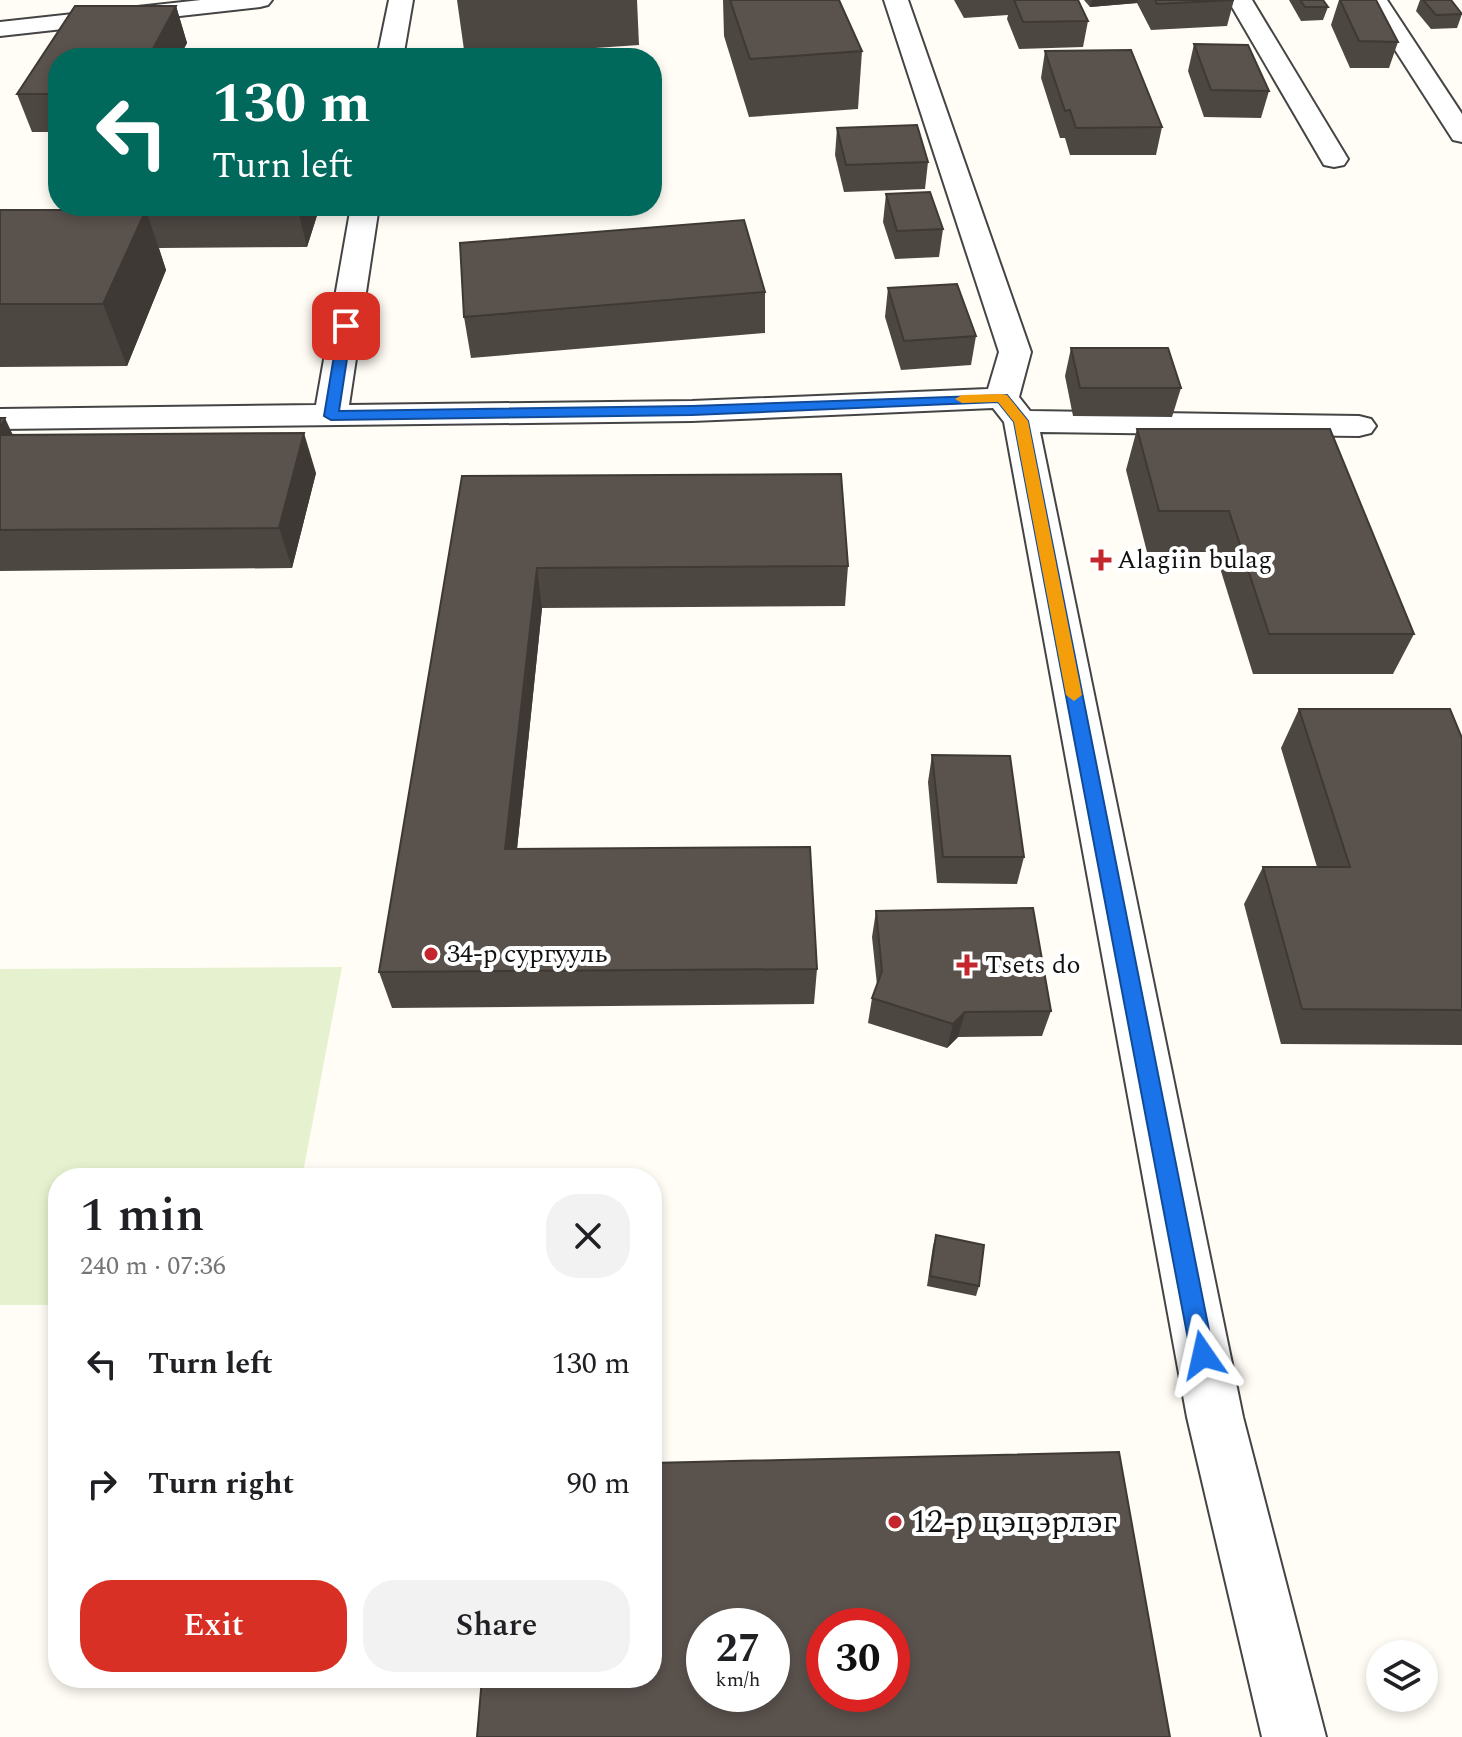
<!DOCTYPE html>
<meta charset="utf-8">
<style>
body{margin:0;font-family:Spectral,serif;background:#f2f2f2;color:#202124;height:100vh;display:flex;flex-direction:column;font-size:30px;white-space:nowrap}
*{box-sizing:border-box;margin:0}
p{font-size:26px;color:#757577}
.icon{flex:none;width:44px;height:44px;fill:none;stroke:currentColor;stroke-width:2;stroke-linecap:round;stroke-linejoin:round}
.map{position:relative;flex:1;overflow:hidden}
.sheet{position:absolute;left:48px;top:1168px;width:614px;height:520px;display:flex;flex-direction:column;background:#fff;border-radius:32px;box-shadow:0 4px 12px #0003}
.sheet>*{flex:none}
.banner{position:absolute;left:48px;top:48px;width:614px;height:168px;border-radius:32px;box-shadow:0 4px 12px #0003;background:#00695c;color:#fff;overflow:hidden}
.tools{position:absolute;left:1366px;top:1640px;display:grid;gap:16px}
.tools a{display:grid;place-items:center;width:72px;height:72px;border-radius:50%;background:#fff;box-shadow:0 4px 12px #0003;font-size:40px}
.speed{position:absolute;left:686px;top:1608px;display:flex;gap:16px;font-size:40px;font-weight:700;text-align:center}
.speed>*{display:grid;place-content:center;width:104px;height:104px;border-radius:50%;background:#fff;box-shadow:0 4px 12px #0003;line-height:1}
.speed small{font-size:20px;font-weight:400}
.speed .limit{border:12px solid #d22;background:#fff;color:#111}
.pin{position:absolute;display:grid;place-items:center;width:68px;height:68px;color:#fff;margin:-34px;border-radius:16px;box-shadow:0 4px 12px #0006}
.me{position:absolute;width:88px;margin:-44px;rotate:349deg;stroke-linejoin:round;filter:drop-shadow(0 0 6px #0008)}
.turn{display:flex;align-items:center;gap:28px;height:168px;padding:0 32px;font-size:36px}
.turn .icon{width:104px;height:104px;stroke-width:2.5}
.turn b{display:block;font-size:56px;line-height:68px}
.round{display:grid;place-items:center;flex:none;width:84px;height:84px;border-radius:32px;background:#f2f2f2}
.head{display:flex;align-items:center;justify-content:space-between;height:136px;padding:0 32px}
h1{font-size:48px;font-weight:600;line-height:60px}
.cta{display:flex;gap:16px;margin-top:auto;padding:16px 32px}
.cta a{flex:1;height:92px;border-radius:32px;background:#d93025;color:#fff;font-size:32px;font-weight:600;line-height:92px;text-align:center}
.cta a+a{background:#f2f2f2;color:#202124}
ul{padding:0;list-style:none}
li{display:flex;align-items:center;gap:24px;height:120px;padding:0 32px}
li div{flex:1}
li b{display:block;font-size:30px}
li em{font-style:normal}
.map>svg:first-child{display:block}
.pitch{fill:#e6f2cf}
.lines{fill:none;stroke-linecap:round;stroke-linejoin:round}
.minor-casing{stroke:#444;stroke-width:4}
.minor{fill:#fff;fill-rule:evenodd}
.wall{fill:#4d4742}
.shaded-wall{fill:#3f3936}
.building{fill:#5a524d;stroke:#3f3936;stroke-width:2;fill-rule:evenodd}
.route{fill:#1a73e8;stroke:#114b97;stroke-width:2}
.slow{fill:#f59e0b}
.poi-dot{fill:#c4262e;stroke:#fff;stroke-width:3}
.labels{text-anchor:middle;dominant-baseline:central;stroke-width:8;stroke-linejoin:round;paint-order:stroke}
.poi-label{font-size:26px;fill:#111;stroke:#fff;text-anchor:start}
.near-poi-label{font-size:32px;fill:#111;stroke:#fff;text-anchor:start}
</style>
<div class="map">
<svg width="1462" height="1737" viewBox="0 0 1462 1737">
<rect width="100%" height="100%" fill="#fffdf5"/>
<polygon class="pitch" points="342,967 302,1178 58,1178 58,1305 0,1305 0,969"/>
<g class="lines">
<g class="minor-casing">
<g id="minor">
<polygon points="201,0 272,0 268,5 260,7 0,36 0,22"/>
<polygon points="389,0 413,0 403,58 377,58"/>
<polygon points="884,0 908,0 1031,352 1019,397 1030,411 1359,416 1371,419 1376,426 1371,433 1359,436 1040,432 1243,1417 1326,1737 1262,1737 1187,1417 1004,422 993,408 692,421 0,429 0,409 316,405 351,206 379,206 349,405 692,401 988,389 999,352"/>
<polygon points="1228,0 1252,0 1348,159 1344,165 1334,167 1324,165"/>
<polygon points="1363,0 1387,0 1462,114 1462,142 1453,140"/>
</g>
</g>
<use href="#minor" class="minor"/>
</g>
<g class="wall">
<polygon points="457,0 637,0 639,45 465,57"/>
<polygon points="723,0 839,0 862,51 858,109 749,117 724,36"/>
<polygon points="954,0 1078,0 1088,21 1083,47 1019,49 1007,19 1008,15 964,18"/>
<polygon points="1084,0 1234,0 1227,26 1151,30 1137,3 1090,7"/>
<polygon points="1289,0 1323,0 1328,7 1323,20 1301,21"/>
<polygon points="1339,0 1376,0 1398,42 1389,68 1350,68 1331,25"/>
<polygon points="1420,0 1451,0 1462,14 1457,28 1431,29 1416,11"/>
<polygon points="75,6 176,6 187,43 179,58 58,58 58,132 32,132 17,94"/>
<polygon points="1194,44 1269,91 1261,118 1204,117 1188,71"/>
<polygon points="1045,51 1162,127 1156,155 1070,155 1065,138 1060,138 1041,78"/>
<polygon points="837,128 928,162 925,189 844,192 835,155"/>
<polygon points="886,194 943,229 939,257 895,259 883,222"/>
<polygon points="133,206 320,206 307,247 159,248 166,270 127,366 0,367 0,210 134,210"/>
<polygon points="888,288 976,336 971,365 901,370 885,317"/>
<polygon points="765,292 765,333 471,358 464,317"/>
<polygon points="1071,348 1181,388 1172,417 1073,416 1065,376"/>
<polygon points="0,418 13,435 316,473 292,568 0,571"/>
<polygon points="1137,429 1414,634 1393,674 1253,674 1215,552 1147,552 1126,470"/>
<polygon points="462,476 848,566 845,606 542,608 517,849 817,969 814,1004 392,1008 379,972"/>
<polygon points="1299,709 1462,738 1462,1045 1281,1044 1244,904 1263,867 1317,867 1281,748"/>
<polygon points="932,755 1024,857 1017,884 937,883 928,782"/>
<polygon points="876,911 1051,1011 1042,1036 958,1037 947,1048 868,1023 872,998 877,985 872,937"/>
<polygon points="936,1235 979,1286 976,1296 927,1286 933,1246"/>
</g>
<g class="shaded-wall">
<polygon points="1092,0 1138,0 1137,3 1090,7"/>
<polygon points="176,6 187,43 179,58 148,58"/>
<polygon points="297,206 320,206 307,247"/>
<polygon points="146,210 166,270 127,366 103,304"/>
<polygon points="5,418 24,459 0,443 0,428"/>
<polygon points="304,433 316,473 292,568 279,528"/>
<polygon points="537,568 542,608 513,887 505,849"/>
<polygon points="965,1012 958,1037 947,1048 953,1024"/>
</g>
<g class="building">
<polygon points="730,0 839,0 862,51 750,59"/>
<polygon points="1014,0 1078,0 1088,21 1023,22"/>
<polygon points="1155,0 1234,0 1157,4"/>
<polygon points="1300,0 1323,0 1328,7 1305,7"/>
<polygon points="1340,0 1376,0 1398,42 1359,41"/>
<polygon points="1423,0 1451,0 1462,14 1436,15"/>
<polygon points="75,6 176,6 148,58 58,58 58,94 17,94"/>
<polygon points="1194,44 1248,45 1269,91 1211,90"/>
<polygon points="1131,50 1162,127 1076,128 1070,110 1065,111 1045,51"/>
<polygon points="917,125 928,162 846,165 837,128"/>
<polygon points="930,192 943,229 897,231 886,194"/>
<polygon points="0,210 146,210 103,304 0,304"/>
<polygon points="744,220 765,292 464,317 460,243"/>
<polygon points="957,284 976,336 904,341 888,288"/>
<polygon points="1071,348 1168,348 1181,388 1080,388"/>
<polygon points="0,418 5,418 0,428"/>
<polygon points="1137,429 1330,429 1414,634 1269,634 1229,511 1159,511"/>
<polygon points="304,433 279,528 0,530 0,435"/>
<polygon points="841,474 848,566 537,568 505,849 810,847 817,969 379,972 462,476"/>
<polygon points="1299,709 1450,709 1462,738 1462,1010 1302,1009 1263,867 1350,867"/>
<polygon points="932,755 1010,756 1024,857 943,857"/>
<polygon points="1033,908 1051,1011 965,1012 953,1024 872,998 882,971 876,911"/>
<polygon points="936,1235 984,1245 979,1286 930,1276"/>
<path d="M1119,1452L1170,1737H477L482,1678H652V1463ZM704,1626H772V1694H704ZM824,1626H892V1694H824Z"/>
</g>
<polygon class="route" points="346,322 352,326 339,411 692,406 1007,395 1028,421 1214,1355 1211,1363 1203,1367 1195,1363 1191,1355 1014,422 998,402 692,415 331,420 324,416 339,326"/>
<polygon class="slow" points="1002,394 1007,395 1028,421 1082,695 1074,701 1066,695 1014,422 998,402 962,403 955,399 962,395"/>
<g class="poi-dot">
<path d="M1097 548h8v8h8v8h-8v8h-8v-8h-8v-8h8z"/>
<circle cx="431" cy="954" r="8"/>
<path d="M963 953h8v8h8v8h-8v8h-8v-8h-8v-8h8z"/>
<circle cx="895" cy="1522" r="8"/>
</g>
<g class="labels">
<g class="poi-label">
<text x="1117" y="560">Alagiin bulag</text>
<text x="447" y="954">34-р сургууль</text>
<text x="985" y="965">Tsets do</text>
</g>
<g class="near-poi-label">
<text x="911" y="1522">12-р цэцэрлэг</text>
</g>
</g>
</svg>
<div class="tools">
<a><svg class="icon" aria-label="layers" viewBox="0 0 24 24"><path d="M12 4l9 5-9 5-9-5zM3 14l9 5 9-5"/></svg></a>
</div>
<div class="speed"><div>27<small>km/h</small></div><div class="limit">30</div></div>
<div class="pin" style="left:346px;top:326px;background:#d93025"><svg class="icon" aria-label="arrive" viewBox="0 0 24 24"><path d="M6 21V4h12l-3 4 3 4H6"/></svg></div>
<svg class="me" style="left:1203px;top:1355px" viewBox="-20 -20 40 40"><path d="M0-17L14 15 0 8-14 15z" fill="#1a73e8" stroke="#fff" stroke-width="4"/></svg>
<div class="banner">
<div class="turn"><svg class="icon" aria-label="left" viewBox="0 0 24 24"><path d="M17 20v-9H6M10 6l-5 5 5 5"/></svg><div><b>130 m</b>Turn left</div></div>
</div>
<section class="sheet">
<div class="head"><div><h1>1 min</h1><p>240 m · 07:36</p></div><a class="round"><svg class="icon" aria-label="close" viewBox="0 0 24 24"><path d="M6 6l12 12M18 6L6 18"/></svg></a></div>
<ul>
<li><svg class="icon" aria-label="left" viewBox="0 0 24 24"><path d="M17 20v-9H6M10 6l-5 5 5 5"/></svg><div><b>Turn left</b></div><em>130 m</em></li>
<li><svg class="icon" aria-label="right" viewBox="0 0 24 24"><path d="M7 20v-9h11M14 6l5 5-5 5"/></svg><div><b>Turn right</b></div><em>90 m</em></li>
</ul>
<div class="cta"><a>Exit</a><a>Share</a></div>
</section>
</div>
